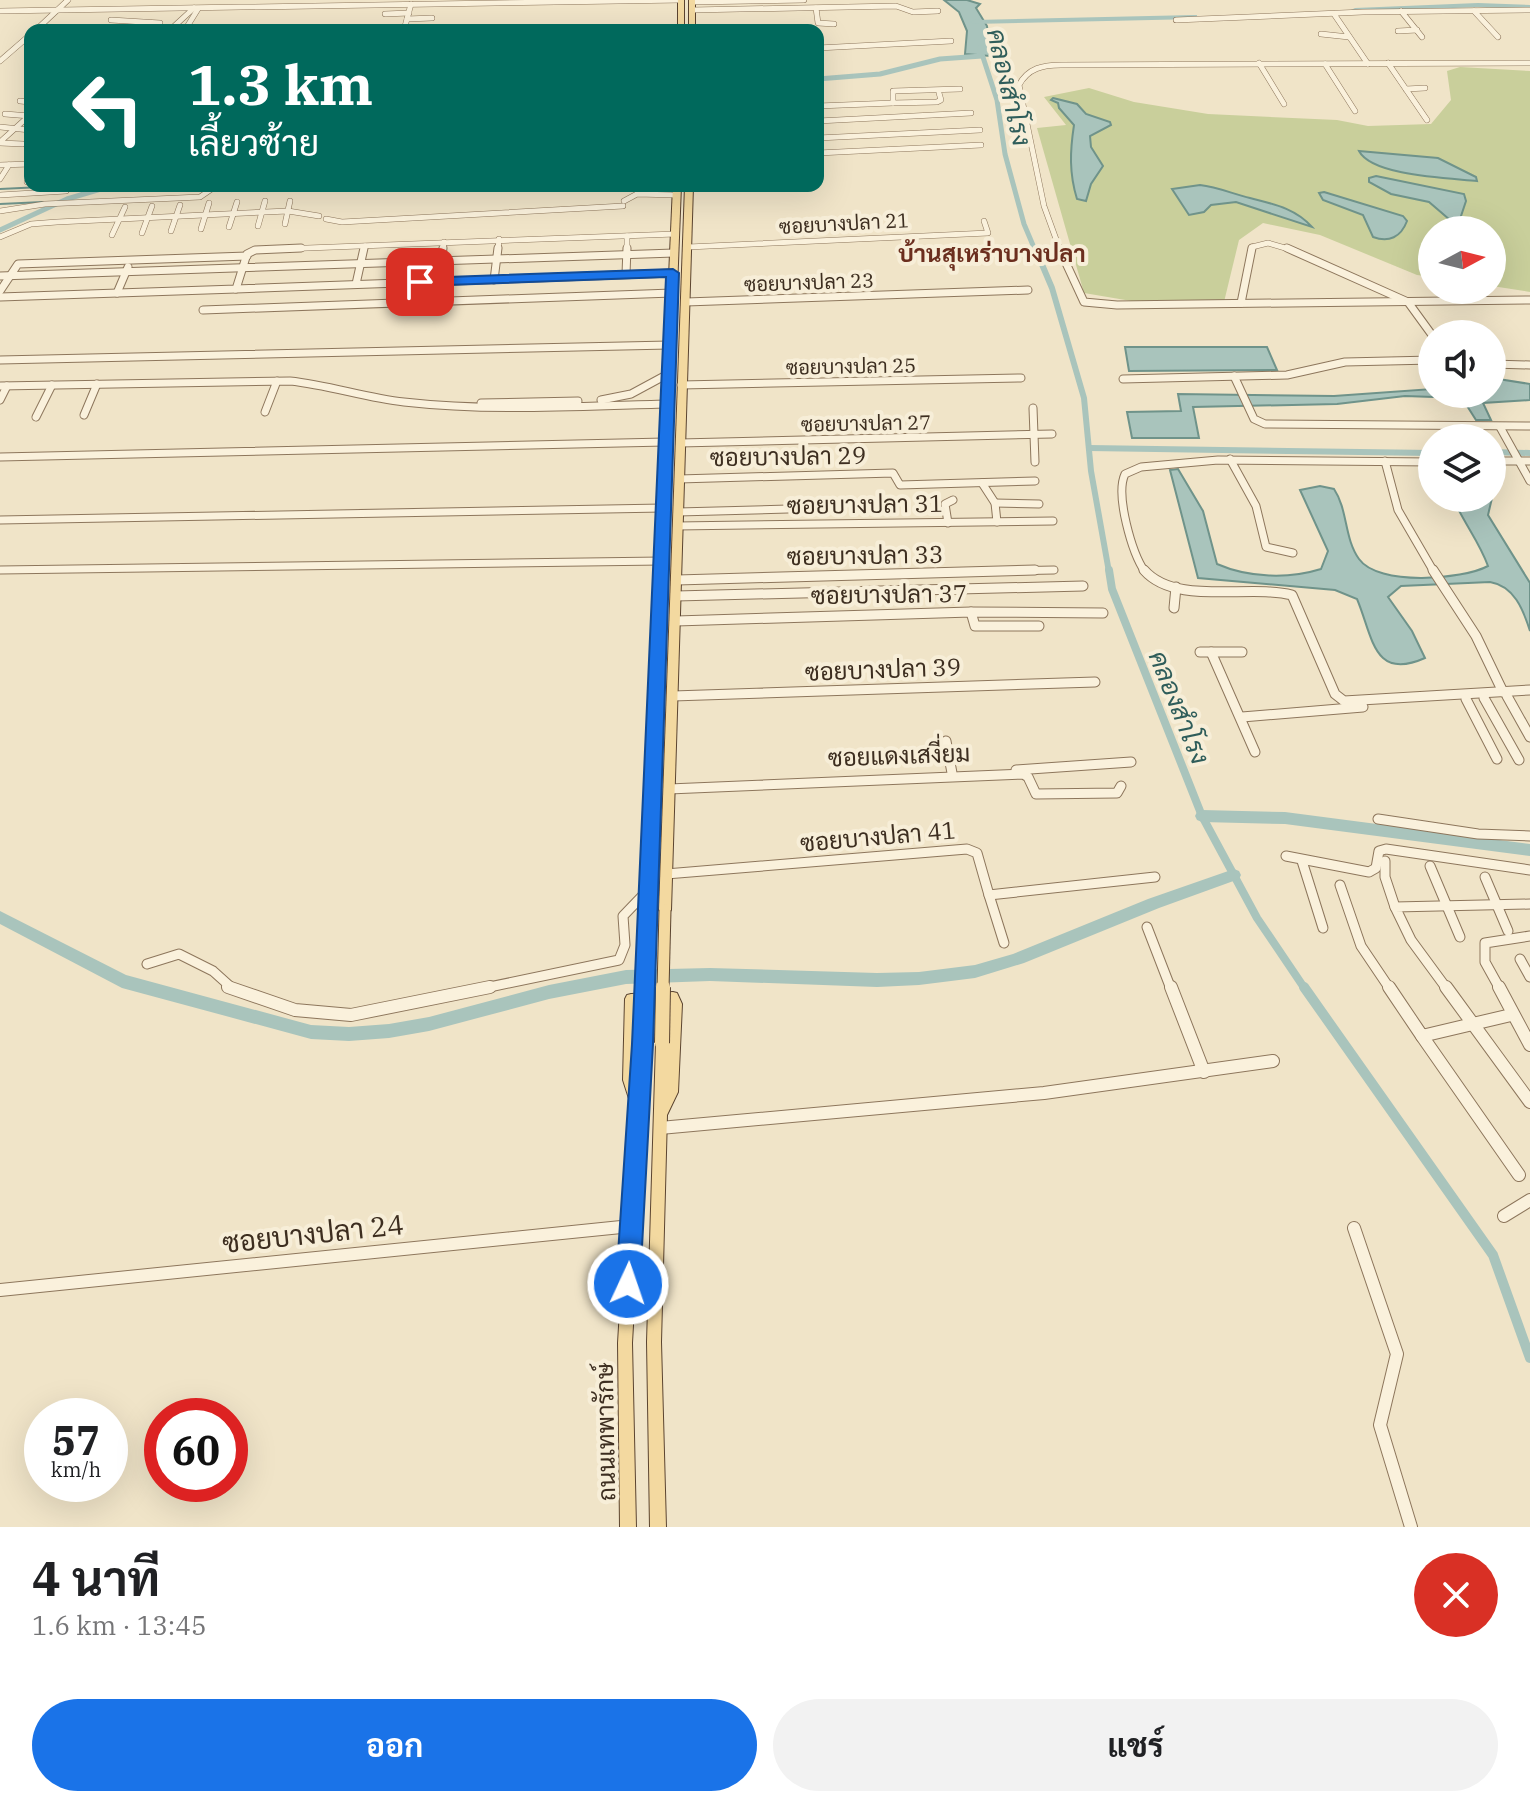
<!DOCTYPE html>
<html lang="th">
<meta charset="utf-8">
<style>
body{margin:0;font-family:"IBM Plex Serif",Sarabun,serif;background:#f2f2f2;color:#202124;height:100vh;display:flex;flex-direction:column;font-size:30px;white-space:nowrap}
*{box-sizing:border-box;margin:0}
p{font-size:26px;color:#757577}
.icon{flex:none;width:44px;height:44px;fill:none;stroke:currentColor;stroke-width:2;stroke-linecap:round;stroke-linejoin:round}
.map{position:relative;height:1527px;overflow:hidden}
.drawer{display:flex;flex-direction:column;background:#fff;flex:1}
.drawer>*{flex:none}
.top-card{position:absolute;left:24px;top:24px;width:800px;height:168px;border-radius:16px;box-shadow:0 8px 32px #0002;background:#00695c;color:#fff;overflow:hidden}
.needle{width:52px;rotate:83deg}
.buttons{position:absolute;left:1418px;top:216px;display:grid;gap:16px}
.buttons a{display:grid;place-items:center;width:88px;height:88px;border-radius:50%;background:#fff;box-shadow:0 8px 32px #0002;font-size:40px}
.speed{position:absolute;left:24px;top:1398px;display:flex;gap:16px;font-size:40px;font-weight:700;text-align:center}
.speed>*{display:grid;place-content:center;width:104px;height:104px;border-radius:50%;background:#fff;box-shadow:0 8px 32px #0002;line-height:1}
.speed small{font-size:20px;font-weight:400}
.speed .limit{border:12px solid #d22;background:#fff;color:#111}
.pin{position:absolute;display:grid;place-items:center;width:68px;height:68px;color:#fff;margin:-34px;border-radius:16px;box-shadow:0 4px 12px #0006}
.me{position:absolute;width:88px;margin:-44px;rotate:3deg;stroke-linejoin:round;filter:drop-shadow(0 0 6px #0008)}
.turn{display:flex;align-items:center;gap:28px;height:168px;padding:0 32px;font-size:36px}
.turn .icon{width:104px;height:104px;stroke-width:2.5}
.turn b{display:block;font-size:56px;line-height:68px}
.round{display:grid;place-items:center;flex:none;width:84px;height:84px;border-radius:42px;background:#f2f2f2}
.overview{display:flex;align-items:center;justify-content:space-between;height:136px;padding:0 32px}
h1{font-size:48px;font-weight:700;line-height:60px}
.primary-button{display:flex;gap:16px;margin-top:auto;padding:16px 32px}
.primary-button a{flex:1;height:92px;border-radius:48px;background:#1a73e8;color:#fff;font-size:32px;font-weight:700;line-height:92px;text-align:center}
.primary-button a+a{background:#f2f2f2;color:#202124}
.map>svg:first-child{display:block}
.green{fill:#c9cf9b}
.water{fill:#a9c4bc;stroke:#6f938a;stroke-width:2}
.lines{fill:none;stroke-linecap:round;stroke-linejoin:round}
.stream{stroke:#6f938a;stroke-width:2}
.canal-far3{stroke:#a9c4bc;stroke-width:5}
.canal-far2{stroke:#a9c4bc;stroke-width:6}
.canal-far1{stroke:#a9c4bc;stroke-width:8}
.canal{stroke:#a9c4bc;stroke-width:10}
.river{fill:#a9c4bc;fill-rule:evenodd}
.minor-far3-casing{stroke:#8d765c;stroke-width:6}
.minor-far2-casing{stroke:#8d765c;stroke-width:9}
.minor-far1-casing{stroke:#8d765c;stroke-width:11}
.minor-casing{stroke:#8d765c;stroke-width:14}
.major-casing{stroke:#5b4430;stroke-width:2}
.minor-far3{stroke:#faf1dc;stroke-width:5}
.minor-far2{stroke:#faf1dc;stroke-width:7}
.minor-far1{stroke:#faf1dc;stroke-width:9}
.minor{stroke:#faf1dc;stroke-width:12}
.major{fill:#f3d9a0;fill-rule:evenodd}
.major-bridge-far1-casing{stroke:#5b4430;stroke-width:13;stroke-linecap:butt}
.major-bridge-casing{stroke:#5b4430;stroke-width:16;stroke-linecap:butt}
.major-bridge-far1{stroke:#f3d9a0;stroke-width:11}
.major-bridge{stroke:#f3d9a0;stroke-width:14}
.route{fill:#1a73e8;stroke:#114b97;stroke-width:2}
.labels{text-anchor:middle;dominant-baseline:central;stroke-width:8;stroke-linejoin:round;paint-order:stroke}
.far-street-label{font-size:20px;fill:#3d2e20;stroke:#f7eed8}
.far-quarter-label{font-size:24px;font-weight:bold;fill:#6b2e1e;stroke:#f7eed8}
.street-label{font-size:24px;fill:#3d2e20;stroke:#f7eed8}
.water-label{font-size:26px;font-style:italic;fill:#2f5d5a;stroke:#f7eed8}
.near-street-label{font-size:28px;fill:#3d2e20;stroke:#f7eed8}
</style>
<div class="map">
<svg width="1530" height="1527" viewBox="0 0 1530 1527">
<rect width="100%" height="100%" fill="#f0e4c8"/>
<polygon class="green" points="1460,67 1530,71 1530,292 1492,286 1492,230 1432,230 1432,277 1417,275 1320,235 1263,223 1239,240 1224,302 1149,304 1084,293 1037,128 1066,125 1044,97 1089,88 1134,102 1208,114 1337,120 1368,126 1431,124 1451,100 1447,71"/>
<g class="water">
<polygon points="944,0 967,0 980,4 976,8 987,26 990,56 965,54 967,31 959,12"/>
<path d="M1053,98L1077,104L1086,114L1110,122L1111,125L1090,136L1091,147L1103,166L1091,184L1086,201L1077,199C1069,173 1070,151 1074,125L1059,108L1058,103L1051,100Z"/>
<path d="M1359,151L1438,158L1476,177L1477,181C1448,178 1372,176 1359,151Z"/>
<polygon points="1376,176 1464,194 1466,201 1460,219 1450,220 1429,202 1391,194 1369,182 1369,178"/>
<path d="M1200,185C1218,187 1233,194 1250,198C1273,204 1295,208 1312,227L1236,202L1211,205L1204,212L1189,215L1172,189Z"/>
<path d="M1324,192L1403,216L1407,221C1401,237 1389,243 1373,237L1363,215L1323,200L1319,193Z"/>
<polygon points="1125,347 1267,347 1277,370 1129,371"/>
<polygon points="1492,378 1530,384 1530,400 1483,403 1491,420 1476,420 1462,398 1405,396 1337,404 1193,407 1199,438 1132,438 1127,412 1181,411 1178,394 1334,396 1432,389 1432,394 1492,394"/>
<path d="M1178,469L1203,511L1217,564C1249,578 1289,579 1321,569L1328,551L1300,490L1320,486L1334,489C1348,510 1344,538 1359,559C1378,586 1462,580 1488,566C1479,541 1463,522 1453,498H1492L1488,515L1530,583V631C1523,609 1514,586 1490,582L1401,586L1388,597L1412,631L1425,658C1373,681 1373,637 1357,599L1335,590L1198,578L1170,470Z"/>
</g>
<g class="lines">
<g class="stream">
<polyline points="81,186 82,194"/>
<polyline points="0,189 63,186"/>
<polyline points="0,204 43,202"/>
</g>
<g class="canal-far3">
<polyline points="980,48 997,100 1005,154 1024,224 1035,250"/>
<polyline points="818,79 880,74 940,59 982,56"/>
<polyline points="0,230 67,199 111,186"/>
</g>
<g class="canal-far2">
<polyline points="1035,248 1052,288 1084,398 1091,471 1109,572"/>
<polyline points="1089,448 1432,453"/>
<polyline points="1492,452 1530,453"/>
</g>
<polyline class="canal-far1" points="1109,570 1112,589 1202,816 1257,918 1305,989"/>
<polyline class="canal" points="1304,987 1493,1255 1530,1358"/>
<g class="river">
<polygon points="1478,3 1530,5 1530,9 1478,7 1355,12 1351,10 1355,8"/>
<polygon points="1194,15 1197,15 1197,19 974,24 970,22 974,20"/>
<polygon points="1202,810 1285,812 1530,844 1530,856 1285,824 1202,822 1197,820 1195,816 1197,812"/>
<polygon points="1234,869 1239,871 1241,875 1239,879 1159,908 1024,963 975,978 919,985 877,987 710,981 626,984 549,999 429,1031 389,1038 349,1041 311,1039 122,988 0,924 0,911 126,975 311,1025 349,1027 389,1024 429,1017 549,985 626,970 710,968 877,973 919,972 975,965 1013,954 1148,899"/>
</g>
<g class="minor-far3-casing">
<g id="minor-far3">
<polyline points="692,2 804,0"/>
<polyline points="816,8 818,23 834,24"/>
<polyline points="692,10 896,6 913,12 938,11"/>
<polyline points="0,11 681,0"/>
<polyline points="1401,11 1422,37"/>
<polyline points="1474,11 1498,37"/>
<polyline points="385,14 409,13"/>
<polyline points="1334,14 1368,64"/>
<polyline points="407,19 432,18"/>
<polyline points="111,20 160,23"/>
<polyline points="1176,20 1363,12 1530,10"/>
<polyline points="36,30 68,0"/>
<polyline points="170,30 194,8"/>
<polyline points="185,30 198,9"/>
<polyline points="381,30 427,29"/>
<polyline points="404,30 411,4"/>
<polyline points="1398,31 1417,30"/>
<polyline points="1321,34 1349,37"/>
<polyline points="818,48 951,41"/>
<polyline points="0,61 30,35"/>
<polyline points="1259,63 1284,104"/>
<polyline points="1388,63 1427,120"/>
<polyline points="1325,64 1355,111"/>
<polyline points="1406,89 1425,88"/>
<polyline points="20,101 30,102"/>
<polyline points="893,103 937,102 941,100 939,93"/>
<polyline points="818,106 893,103 893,91 960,89"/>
<polyline points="5,114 30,116"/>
<polyline points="818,121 971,113"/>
<polyline points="0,127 30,130"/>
<polyline points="818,138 980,130"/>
<polyline points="0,142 30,115"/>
<polyline points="0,143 23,144"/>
<polyline points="818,153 981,145"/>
<polyline points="0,165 30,164"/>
<polyline points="0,179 9,165"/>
<polyline points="27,182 30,176"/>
<polyline points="0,195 66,191"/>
<polyline points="624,201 637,194 676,195"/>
<polyline points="0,211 45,204 200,197 216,186"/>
<polyline points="326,219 342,222 623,206"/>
<polyline points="285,224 290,201"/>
<polyline points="258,226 265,201"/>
<polyline points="229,227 237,202"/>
<polyline points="201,229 209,203"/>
<polyline points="171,231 180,205"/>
<polyline points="142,233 152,206"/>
<polyline points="112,235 125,207"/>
<polyline points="0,237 31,224 57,222 288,211 319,216"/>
<polyline points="688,247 988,233 984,221"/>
<polyline points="255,250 675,234"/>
<polyline points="364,250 365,246"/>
<polyline points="443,250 444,242"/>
<polyline points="498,250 499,239"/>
<polyline points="627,250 627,236"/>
<path d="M1060,250L1044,206L1019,85C1028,68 1043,65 1061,65L1530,63"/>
<polyline points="1251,250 1252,247 1268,243 1292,250"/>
</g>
</g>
<g class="minor-far2-casing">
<g id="minor-far2">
<polyline points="1059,248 1084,302 1117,305 1530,300"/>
<polyline points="1287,248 1408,302 1432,335"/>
<polyline points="626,274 627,248"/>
<polyline points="0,276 674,253"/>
<polyline points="494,280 498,248"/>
<polyline points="439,281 443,248"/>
<polyline points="356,284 364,248"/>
<polyline points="236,289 673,273"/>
<polyline points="0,291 18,264 247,256"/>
<polyline points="117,293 128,267"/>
<polyline points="0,297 236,289 247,254 255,250 301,248"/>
<polyline points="686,302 1028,290"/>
<polyline points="1241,303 1252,248"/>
<polyline points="203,310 672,293"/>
<polyline points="0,360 669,345"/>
<polyline points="1492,364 1530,365"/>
<polyline points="1234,376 1254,419 1265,424 1530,426"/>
<polyline points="1123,379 1287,375 1345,362 1432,360"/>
<polyline points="681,385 1021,378"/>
<path d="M0,386L290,381C329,385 366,398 404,402C492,412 579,406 667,404"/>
<polyline points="0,400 7,386"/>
<polyline points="601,400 631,394 668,374"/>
<polyline points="481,403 578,401"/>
<polyline points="1033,408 1035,462"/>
<polyline points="265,412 277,381"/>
<polyline points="84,415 97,384"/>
<polyline points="36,417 52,385"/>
<polyline points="1500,427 1530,481"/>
<polyline points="680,443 1052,434"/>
<polyline points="0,457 665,442"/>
<polyline points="1230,459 1256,506 1266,547 1293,553"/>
<polyline points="1385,461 1398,510 1434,572"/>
<polyline points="1492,461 1530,461"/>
<polyline points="679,479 893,473 900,485 1035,481"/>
<polyline points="982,483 995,503 997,522"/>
<polyline points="995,503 1039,504"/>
<polyline points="678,512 788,509"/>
<polyline points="0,520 663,508"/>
<polyline points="948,523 945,504 953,500"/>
<polyline points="677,526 1053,521"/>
<polyline points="0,570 662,561"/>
<polyline points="960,572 1054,570"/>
<path d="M1145,572C1132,553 1115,495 1125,474L1141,467L1218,460L1432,462"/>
</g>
</g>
<g class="minor-far1-casing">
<g id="minor-far1">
<path d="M1144,570C1175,606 1249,584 1292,595L1335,694L1344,701L1530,690"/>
<polyline points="1433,570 1476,636 1503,692"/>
<polyline points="677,580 1035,570"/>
<polyline points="676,596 1083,586"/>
<polyline points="1174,608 1176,587"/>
<polyline points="971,612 975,626 1039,626"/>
<polyline points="676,621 971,612 1103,613"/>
<polyline points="1200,652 1242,652"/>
<polyline points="1211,652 1255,752"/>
<polyline points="673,696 1095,682"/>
<polyline points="1507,696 1530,737"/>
<polyline points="1484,698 1519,760"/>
<polyline points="1466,699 1497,759"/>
<polyline points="1242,717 1363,707"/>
<polyline points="946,741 952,773"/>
<polyline points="1016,770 1131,762"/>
<polyline points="669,789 1023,774 1028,777 1036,794 1117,793 1121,786"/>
<polyline points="1378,819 1478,834 1530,836"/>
<polyline points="1286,856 1369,872 1376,868 1379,851 1386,849 1530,870"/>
<polyline points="1302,861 1323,928"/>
<polyline points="1385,861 1385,877 1395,907"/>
<polyline points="1430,866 1460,937"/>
<polyline points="666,874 967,849 977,853 989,895 1155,877"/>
<polyline points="1485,877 1508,931"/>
<polyline points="1340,885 1361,946 1390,989"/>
<polyline points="989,895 1004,943"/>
<polyline points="1147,927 1171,989"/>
<polyline points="1520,959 1530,977"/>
<polyline points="147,964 179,954 213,971 233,989"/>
<polyline points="480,989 619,960 625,945 623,916 648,890"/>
<polyline points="1447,989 1411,940 1395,907 1530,904"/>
<polyline points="1500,989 1485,962 1485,943 1530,936"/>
</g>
</g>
<g class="minor-casing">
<g id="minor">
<polyline points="228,987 295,1010 351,1015 490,987"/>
<polyline points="1171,987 1204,1072"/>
<polyline points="1389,987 1422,1036 1511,1015"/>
<polyline points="1446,987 1530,1102"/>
<polyline points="1499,987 1530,1045"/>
<polyline points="1422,1036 1519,1175"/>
<polyline points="660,1128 1044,1093 1273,1061"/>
<polyline points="1504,1216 1530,1200"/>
<polyline points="1354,1228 1397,1354 1380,1425 1411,1527"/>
<polyline points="0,1290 631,1226"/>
</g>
</g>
<g class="major-casing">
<g id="major">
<rect x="678" y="0" width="6" height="30"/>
<rect x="689" y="0" width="6" height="30"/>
<polygon points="673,186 681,186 653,909 651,912 647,914 643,912 641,909"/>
<polygon points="685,186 693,186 671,910 669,913 665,915 661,913 659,910"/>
<polygon points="673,992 677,993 682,1004 678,1092 667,1115 661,1342 666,1527 650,1527 647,1342 656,1043 657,1039 662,1037 667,1041 669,1003 637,1004 637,1043 638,1040 643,1038 648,1040 649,1044 632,1343 636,1527 620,1527 618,1343 632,1108 623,1080 625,999 627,995 631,994"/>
</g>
</g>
<use href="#minor-far3" class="minor-far3"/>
<use href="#minor-far2" class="minor-far2"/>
<use href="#minor-far1" class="minor-far1"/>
<use href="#minor" class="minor"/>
<use href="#major" class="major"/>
<g class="major-bridge-far1-casing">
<g id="major-bridge-far1">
<polyline points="645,989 647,909"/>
<polyline points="663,989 665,910"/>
</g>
</g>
<g class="major-bridge-casing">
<g id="major-bridge">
<polyline points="662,1043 663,987"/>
<polyline points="643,1044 645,987"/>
</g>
</g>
<use href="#major-bridge-far1" class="major-bridge-far1"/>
<use href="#major-bridge" class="major-bridge"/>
</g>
<polygon class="route" points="673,269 679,273 653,1044 640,1284 637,1293 628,1296 619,1293 616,1284 632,1044 666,277 420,286 413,282 420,278"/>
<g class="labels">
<g class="far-street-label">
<text transform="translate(844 223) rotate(-3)">ซอยบางปลา 21</text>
<text transform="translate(809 282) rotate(-2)">ซอยบางปลา 23</text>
<text transform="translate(851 366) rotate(-1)">ซอยบางปลา 25</text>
<text transform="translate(866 423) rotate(-1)">ซอยบางปลา 27</text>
</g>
<g class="far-quarter-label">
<text x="992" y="253">บ้านสุเหร่าบางปลา</text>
</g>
<g class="street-label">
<text transform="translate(788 456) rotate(-1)">ซอยบางปลา 29</text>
<text transform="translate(865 504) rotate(-1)">ซอยบางปลา 31</text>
<text transform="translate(865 555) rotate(-1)">ซอยบางปลา 33</text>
<text transform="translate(889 594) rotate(-1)">ซอยบางปลา 37</text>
<text transform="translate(883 669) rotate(-2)">ซอยบางปลา 39</text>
<text transform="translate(899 755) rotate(-2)">ซอยแดงเสงี่ยม</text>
<text transform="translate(878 836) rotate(-5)">ซอยบางปลา 41</text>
<text transform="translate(605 1432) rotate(-91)">ถนนเทพารักษ์</text>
</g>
<g class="water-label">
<text transform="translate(1010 87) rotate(77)">คลองสำโรง</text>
<text transform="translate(1180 707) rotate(68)">คลองสำโรง</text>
</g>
<g class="near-street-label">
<text transform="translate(313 1233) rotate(-6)">ซอยบางปลา 24</text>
</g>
</g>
</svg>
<div class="buttons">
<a><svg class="needle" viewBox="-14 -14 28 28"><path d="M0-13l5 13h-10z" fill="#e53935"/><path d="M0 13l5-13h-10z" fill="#757577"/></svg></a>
<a><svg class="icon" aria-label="sound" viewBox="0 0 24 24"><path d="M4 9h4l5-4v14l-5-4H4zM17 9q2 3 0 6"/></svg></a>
<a><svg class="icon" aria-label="layers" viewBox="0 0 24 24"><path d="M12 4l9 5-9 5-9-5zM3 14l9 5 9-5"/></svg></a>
</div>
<div class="speed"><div>57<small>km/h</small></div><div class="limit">60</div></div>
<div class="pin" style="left:420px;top:282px;background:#d93025"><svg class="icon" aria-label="arrive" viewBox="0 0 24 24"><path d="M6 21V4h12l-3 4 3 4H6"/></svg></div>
<svg class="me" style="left:628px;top:1284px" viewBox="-20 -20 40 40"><circle r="17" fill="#1a73e8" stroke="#fff" stroke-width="3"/><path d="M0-11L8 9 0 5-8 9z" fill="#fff"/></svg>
<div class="top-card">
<div class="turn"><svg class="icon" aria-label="left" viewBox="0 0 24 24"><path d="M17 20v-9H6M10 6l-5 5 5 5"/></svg><div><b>1.3 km</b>เลี้ยวซ้าย</div></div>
</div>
</div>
<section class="drawer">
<div class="overview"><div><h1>4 นาที</h1><p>1.6 km · 13:45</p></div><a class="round" style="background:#d93025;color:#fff"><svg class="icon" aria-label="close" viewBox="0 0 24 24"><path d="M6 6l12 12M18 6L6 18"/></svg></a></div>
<div class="primary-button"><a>ออก</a><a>แชร์</a></div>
</section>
